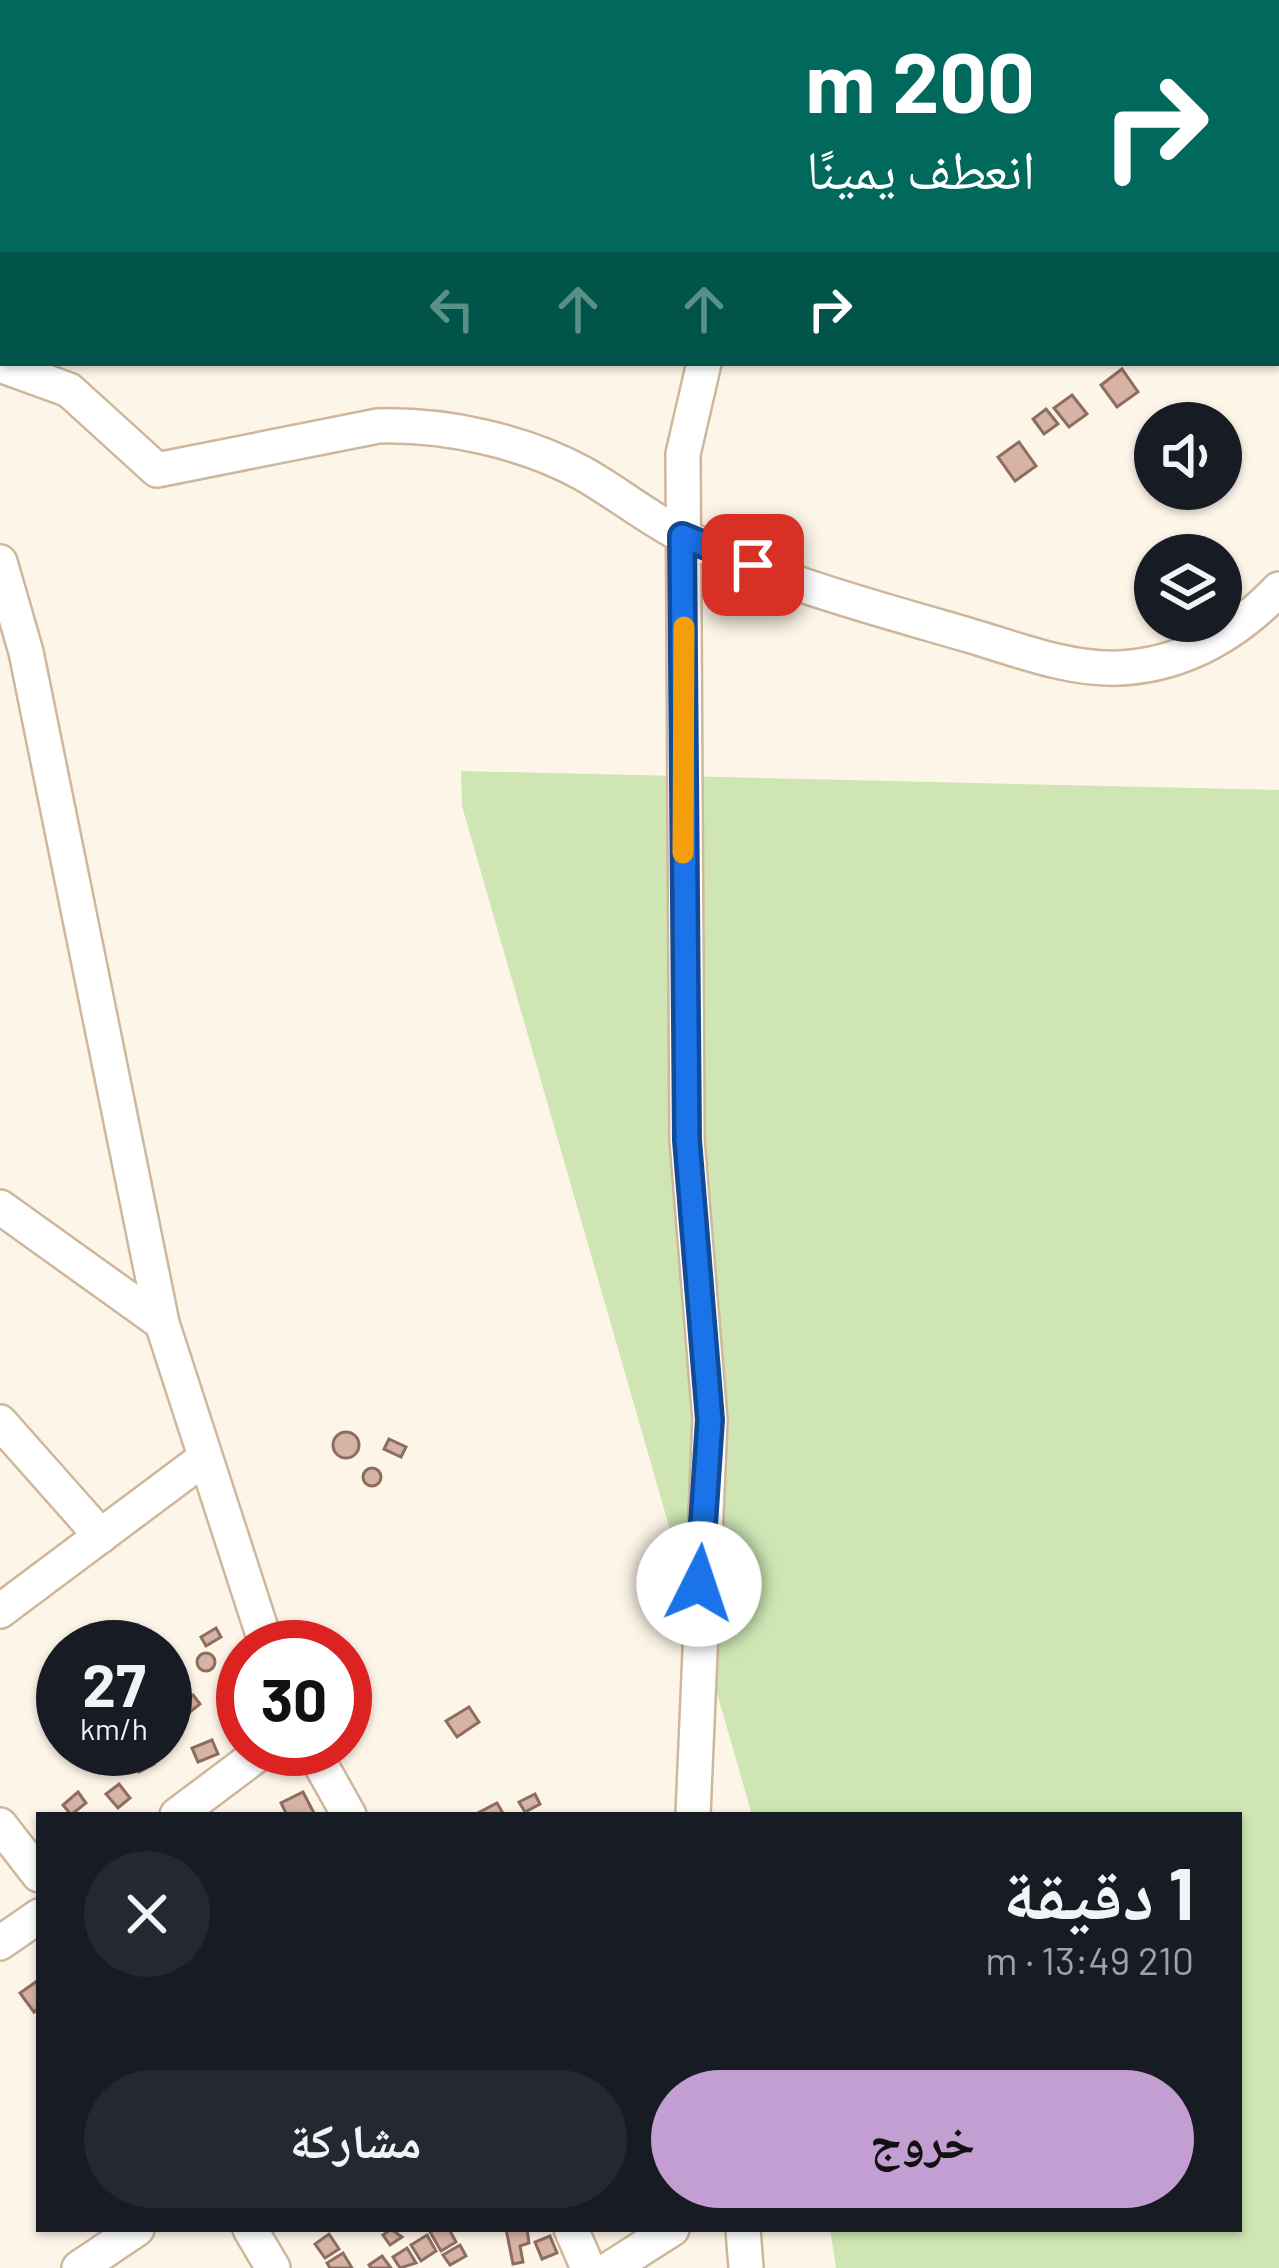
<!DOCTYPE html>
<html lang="ar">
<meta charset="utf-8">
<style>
body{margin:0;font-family:Barlow,"Noto Naskh Arabic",sans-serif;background:#242831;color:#f1f3f6;direction:rtl;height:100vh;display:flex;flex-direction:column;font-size:45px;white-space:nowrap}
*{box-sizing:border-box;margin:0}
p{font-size:39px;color:#9ea1a6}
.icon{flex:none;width:66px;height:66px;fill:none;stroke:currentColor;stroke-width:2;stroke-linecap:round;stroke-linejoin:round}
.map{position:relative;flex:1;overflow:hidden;direction:ltr}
.side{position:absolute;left:36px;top:1812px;width:1206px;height:420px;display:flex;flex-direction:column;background:#171b24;border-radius:0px;box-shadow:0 3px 9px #0004;direction:rtl}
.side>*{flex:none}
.banner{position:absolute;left:0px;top:0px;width:1281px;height:366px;box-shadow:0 3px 9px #0004;direction:rtl;background:#00695c;color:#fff;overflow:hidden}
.tools{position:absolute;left:1134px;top:402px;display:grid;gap:24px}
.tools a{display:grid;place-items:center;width:108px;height:108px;border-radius:50%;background:#171b24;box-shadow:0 3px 9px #0004;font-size:60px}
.speed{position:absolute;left:36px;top:1620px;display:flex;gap:24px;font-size:60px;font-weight:700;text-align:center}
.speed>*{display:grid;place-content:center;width:156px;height:156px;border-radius:50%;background:#171b24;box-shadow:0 3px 9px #0004;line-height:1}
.speed small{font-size:30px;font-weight:400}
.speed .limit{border:18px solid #d22;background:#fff;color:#111}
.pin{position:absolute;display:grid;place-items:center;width:102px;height:102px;color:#fff;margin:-51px;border-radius:24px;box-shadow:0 6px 18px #0006}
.me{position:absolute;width:132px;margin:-66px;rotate:4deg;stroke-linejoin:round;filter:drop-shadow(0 0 9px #0008)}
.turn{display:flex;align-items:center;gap:42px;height:252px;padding:0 48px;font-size:54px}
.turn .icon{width:156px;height:156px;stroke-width:2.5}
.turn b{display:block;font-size:84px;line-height:102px}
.lanes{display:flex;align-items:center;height:114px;padding:0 48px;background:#0003;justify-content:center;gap:60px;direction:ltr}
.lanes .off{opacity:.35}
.round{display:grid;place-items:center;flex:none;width:126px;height:126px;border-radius:63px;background:#242831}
.head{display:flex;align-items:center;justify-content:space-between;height:204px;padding:0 48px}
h1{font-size:72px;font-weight:700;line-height:90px}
.primary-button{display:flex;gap:24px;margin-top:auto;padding:24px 48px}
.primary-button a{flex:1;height:138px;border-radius:72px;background:#c39ed2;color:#111;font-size:48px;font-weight:700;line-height:138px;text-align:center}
.primary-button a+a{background:#242831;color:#f1f3f6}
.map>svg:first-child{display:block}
.green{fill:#cfe6b4}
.building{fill:#d7b3a5;stroke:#8d6d5f;stroke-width:3}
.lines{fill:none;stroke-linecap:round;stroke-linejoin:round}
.street-casing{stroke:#ceb79b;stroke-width:38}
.street{stroke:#fff;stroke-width:33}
.route-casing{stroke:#114b97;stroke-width:30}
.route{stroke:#1a73e8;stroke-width:21}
.slow{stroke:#f59e0b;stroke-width:21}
</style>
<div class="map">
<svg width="1279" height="2268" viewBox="0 0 1279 2268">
<rect width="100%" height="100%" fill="#fef5e9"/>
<polygon class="green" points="461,771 1279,790 1279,2268 836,2268 830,2229 1239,2229 1239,1815 752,1815 462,806"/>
<g class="building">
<polygon points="1122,369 1138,392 1117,407 1101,385"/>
<polygon points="1072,395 1087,414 1069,427 1054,408"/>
<polygon points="1046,409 1058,424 1044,434 1033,419"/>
<polygon points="1019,442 1036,466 1015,481 998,457"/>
<circle cx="346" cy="1445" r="13"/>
<polygon points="389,1439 406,1447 401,1457 384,1449"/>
<circle cx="372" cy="1477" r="9"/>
<polygon points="216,1628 221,1637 206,1646 201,1637"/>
<polygon points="307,1634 323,1647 297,1647"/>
<circle cx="206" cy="1662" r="9"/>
<polygon points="193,1695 200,1704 190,1712 182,1702"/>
<polygon points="469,1707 479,1722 457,1737 446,1721"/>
<polygon points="212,1740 218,1754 198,1762 192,1748"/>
<polygon points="147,1749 154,1764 139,1772 131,1757"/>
<polygon points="119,1784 130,1798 118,1808 106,1794"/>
<polygon points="78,1792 86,1803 71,1815 63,1805"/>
<polygon points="303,1792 315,1815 287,1815 281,1803"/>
<polygon points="535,1794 540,1804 525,1812 519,1802"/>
<polygon points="497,1803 504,1815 479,1815 478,1813"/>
<polygon points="37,1981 39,2008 34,2012 20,1993"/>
<polygon points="391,2229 402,2237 390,2245 383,2235"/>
<polygon points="436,2229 449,2229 456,2242 441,2251 430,2232"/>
<polygon points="506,2229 527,2229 529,2243 520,2246 523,2262 513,2264"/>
<polygon points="329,2234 339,2249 325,2258 315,2244"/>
<polygon points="427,2235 436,2251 421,2261 411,2245"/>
<polygon points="550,2236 557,2253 542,2259 535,2242"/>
<polygon points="460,2245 466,2256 450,2265 443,2255"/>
<polygon points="407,2248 416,2263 400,2268 393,2257"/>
<polygon points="343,2253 352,2268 330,2268 327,2263"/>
<polygon points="382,2256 391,2268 371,2268 369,2265"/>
</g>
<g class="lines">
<g class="street-casing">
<g id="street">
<polyline points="854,3 856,0"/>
<path d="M0,365L69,390L157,470L378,426C445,424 523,441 582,473C616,492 648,518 683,536C772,581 872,607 968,635C1016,649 1068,670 1119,668C1184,665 1236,634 1279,589"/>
<polyline points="0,562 26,652 162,1323 267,1647"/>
<polyline points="0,1207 162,1323"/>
<polyline points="0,1422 101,1536"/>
<polyline points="0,1611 202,1460"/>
<polyline points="312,1749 349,1815"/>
<polyline points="177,1815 265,1749"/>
<polyline points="693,1815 710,1420 687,1140 683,454 704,363"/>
<polyline points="0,1825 39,1875"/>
<polyline points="0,1943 39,1916"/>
<polyline points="250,2229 273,2268"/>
<polyline points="571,2229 588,2268"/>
<polyline points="743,2229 746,2268"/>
<polyline points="79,2268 137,2229"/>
<polyline points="611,2268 672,2229"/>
</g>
</g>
<use href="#street" class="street"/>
</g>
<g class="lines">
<g class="route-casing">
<polyline id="route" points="699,1584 710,1420 687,1140 682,536 753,565"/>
</g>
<use href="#route" class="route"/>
<polyline class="slow" points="683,853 684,627"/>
</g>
</svg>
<div class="tools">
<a><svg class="icon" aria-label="sound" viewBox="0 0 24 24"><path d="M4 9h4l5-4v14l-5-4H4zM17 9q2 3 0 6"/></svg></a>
<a><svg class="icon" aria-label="layers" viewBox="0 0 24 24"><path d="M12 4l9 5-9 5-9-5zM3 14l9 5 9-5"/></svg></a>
</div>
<div class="speed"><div>27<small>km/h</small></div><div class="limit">30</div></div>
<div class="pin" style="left:753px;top:565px;background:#d93025"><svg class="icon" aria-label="arrive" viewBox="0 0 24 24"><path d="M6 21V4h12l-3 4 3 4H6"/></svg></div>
<svg class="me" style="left:699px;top:1584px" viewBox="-20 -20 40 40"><circle r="19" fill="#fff"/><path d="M0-13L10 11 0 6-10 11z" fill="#1a73e8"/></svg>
<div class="banner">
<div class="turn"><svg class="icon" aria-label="right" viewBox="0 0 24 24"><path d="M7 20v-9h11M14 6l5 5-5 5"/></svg><div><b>200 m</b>انعطف يمينًا</div></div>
<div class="lanes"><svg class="icon off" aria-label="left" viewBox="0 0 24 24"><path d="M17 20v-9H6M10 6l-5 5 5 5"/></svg><svg class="icon off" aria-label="ahead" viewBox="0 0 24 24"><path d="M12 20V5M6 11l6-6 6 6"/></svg><svg class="icon off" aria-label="ahead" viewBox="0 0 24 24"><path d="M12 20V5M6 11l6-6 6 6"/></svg><svg class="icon" aria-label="right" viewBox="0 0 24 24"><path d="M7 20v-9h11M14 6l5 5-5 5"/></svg></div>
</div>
<section class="side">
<div class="head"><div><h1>1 دقيقة</h1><p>210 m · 13:49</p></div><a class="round"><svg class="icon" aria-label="close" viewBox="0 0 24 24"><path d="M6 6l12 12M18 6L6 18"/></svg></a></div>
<div class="primary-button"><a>خروج</a><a>مشاركة</a></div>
</section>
</div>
